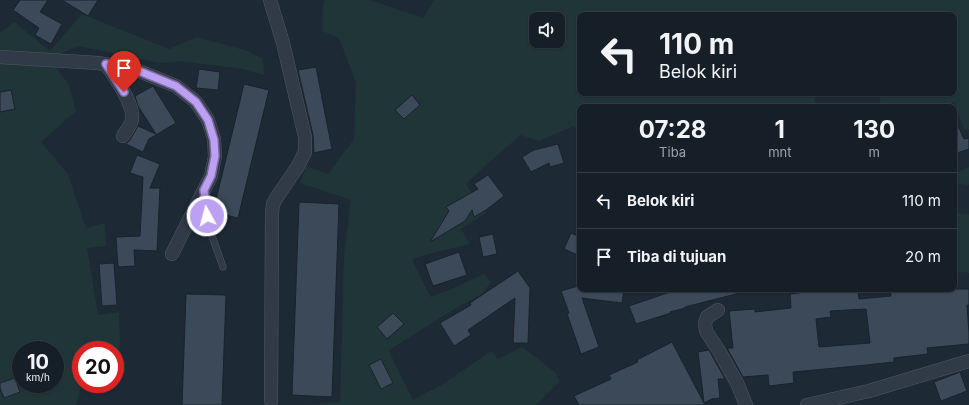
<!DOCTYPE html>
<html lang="id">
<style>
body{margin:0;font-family:Inter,sans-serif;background:#1f2730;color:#f1f3f6;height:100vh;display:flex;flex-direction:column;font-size:15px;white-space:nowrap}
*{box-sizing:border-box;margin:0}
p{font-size:13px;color:#9ea2a8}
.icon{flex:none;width:22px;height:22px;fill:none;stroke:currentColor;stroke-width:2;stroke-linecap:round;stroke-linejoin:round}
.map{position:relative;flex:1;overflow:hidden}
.details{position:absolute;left:577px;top:104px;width:380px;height:188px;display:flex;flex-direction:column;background:#161f28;border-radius:8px;box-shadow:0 1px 3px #0004,0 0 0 1px #353d45}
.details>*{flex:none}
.top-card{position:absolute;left:577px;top:12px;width:380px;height:84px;border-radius:8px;box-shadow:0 1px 3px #0004,0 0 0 1px #353d45;background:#161f28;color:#f1f3f6;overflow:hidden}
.buttons{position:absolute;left:529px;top:12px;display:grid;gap:8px}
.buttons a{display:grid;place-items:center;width:36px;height:36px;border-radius:8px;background:#161f28;box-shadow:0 1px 3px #0004,0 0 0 1px #353d45;font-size:20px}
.speed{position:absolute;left:12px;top:341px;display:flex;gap:8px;font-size:20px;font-weight:700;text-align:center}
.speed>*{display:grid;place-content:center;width:52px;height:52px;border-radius:50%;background:#161f28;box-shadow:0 1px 3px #0004,0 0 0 1px #353d45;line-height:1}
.speed small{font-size:10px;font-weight:400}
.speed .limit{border:6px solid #d22;background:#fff;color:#111}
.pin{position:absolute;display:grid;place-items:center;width:34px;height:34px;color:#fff;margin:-41px -17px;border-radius:50% 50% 50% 0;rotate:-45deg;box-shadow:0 0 4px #0007}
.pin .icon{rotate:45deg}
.me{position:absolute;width:44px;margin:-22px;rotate:353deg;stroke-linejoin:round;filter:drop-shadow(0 0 3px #0008)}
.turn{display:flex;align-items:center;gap:14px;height:84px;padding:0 16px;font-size:18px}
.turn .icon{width:52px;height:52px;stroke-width:2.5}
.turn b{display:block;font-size:28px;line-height:34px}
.eta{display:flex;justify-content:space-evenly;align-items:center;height:68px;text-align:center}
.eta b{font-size:24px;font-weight:700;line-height:28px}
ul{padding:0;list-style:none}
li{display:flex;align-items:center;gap:12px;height:56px;padding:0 16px;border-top:1px solid #353d45}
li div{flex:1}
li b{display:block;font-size:15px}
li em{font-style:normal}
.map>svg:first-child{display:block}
.green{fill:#203537;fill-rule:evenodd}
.building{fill:#3c4959;stroke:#19222d;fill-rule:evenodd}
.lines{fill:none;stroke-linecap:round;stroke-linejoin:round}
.service-casing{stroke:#4f5865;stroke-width:7}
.minor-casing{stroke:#4f5865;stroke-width:14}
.service{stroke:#313a47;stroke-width:6}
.minor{stroke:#313a47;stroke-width:13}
.route-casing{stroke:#7a689d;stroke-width:10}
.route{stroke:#bca0f2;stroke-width:7}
</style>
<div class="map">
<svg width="969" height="405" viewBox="0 0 969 405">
<rect width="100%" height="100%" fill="#1e2936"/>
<g class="green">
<path d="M324,0H370L423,18L434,0H969V129L964,130L955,102L942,107H879L881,93H954V15H580V93H816L814,107H580V135L574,126L539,141L521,135L495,157L466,184L486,213L461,229L470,244L421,256L412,260L427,290L431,297L454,288L484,274L491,282L482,294L458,307L389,350L396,366L413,400L443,384L491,351L498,359L522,347L556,373L559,382L536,405H308L340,402L344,254L351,200L300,183L306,166L328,174L354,139L356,83L339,38L322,31L323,6ZM536,19H558V41H536Z"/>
<path d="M82,14L169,49L197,37L248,51L263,59L264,75L243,69L180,61L160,63L78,46L49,58L69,85L76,111L41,142L68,174L86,228L105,223L106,246L87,248L98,315L119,312L120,344L115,362V350H81V384H109L108,389L81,387L76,405H0V33L14,22L50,51ZM21,350H55V384H21Z"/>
<polygon points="969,167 969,185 954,183 954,174"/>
<polygon points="954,213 969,214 969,273 962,272 954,273"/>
</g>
<g class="building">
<polygon points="20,0 48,0 40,12 62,24 51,44 35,35 39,28 13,10"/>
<polygon points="62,0 98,0 88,16"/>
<polygon points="316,67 332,149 314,153 313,135 298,70"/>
<polygon points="199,69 220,72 218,90 196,88"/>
<polygon points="244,84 269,90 238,218 213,212"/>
<polygon points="153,86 176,123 149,139 143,152 126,144 130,140 138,126 156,134 138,106 135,96"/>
<polygon points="11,90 15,109 0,112 0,92"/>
<polygon points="412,95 420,105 404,119 395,110"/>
<polygon points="954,117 964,139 969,138 969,149 954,154"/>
<polygon points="558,144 564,163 550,167 549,163 531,172 522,157 534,150"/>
<polygon points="137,155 160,164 150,188 160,188 157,251 134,250 135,266 118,267 116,237 140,236 143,177 130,173"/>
<polygon points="488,175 504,196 486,210 474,217 472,210 465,221 430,242 449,211 446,207 478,189 474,184"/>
<polygon points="299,202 339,204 332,397 292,395"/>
<polygon points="571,233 580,237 580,256 564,249"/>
<polygon points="493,234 497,254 483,257 479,237"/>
<polygon points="459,252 467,275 433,286 425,264"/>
<polygon points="114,263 117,305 102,306 99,264"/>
<polygon points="518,271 530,288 528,343 513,343 515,298 468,330 471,335 454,346 440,323 471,305 470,303"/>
<polygon points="578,286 579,289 624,289 622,303 582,298 599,347 581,354 567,314 569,313 561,291"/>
<polygon points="679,289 739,289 740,293 685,307 685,308 670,312 671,313 636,324 629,306"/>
<path d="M829,289H858L859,299L891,296L890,290L897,289H969V305H967L969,333V344L927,348L928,354L894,358V362L857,366L793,372L794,383L769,386L768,375L743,377L727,348H733L729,311L755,309V312L791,308L790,294ZM866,309L870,343L819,347L816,319L831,317L830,311Z"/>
<polygon points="186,294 226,295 222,405 182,405"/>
<polygon points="393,313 404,324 387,339 377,327"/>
<polygon points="672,342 705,405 579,405 574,396 611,379 609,375 638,362 637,360"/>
<polygon points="709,350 725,379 718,379 720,398 712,399 704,403 698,352"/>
<polygon points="381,359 393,383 381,389 369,365"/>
<polygon points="960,372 967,391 941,401 934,382"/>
<polygon points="15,378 20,392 4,398 0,388 0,383"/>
</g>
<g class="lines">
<g class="service-casing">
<polyline id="service" points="204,194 207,216 212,236 223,267"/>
</g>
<g class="minor-casing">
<g id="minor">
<polyline points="270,0 283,43 305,137 305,152 298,166 277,197 273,204 272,213 271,401"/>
<polyline points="0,57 98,63 134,69 176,86 196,102 208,120 214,139 215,156 211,176 172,254"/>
<path d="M106,64C114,76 135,105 132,120C131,125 126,131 123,136"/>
<polyline points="718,310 707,317 705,323 706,331 719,351 737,383 746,405"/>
<polyline points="807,405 869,391 969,361"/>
</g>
</g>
<use href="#service" class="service"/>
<use href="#minor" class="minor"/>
</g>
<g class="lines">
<g class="route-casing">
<polyline id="route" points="124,92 106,64 134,69 176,86 196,102 208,120 214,140 215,156 211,176 204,190 207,216"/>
</g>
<use href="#route" class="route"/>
</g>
</svg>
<div class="buttons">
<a><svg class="icon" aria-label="sound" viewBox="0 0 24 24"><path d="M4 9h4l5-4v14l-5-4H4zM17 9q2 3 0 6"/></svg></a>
</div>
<div class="speed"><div>10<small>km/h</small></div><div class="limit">20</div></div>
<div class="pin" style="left:124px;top:92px;background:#d93025"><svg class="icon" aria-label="arrive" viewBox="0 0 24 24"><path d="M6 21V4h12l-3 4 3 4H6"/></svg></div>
<svg class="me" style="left:207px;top:216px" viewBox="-20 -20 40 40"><circle r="17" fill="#bca0f2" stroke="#fff" stroke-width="3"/><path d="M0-11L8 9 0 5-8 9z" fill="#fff"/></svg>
<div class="top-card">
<div class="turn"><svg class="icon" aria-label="left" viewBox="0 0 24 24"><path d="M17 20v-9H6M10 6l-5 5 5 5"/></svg><div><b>110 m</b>Belok kiri</div></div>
</div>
<section class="details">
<div class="eta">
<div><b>07:28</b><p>Tiba</p></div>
<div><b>1</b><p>mnt</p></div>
<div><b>130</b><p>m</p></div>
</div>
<ul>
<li><svg class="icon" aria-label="left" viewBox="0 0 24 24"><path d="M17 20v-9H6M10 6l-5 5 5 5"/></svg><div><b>Belok kiri</b></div><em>110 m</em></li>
<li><svg class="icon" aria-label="arrive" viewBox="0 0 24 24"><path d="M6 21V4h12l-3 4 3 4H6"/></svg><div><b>Tiba di tujuan</b></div><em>20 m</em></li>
</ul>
</section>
</div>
